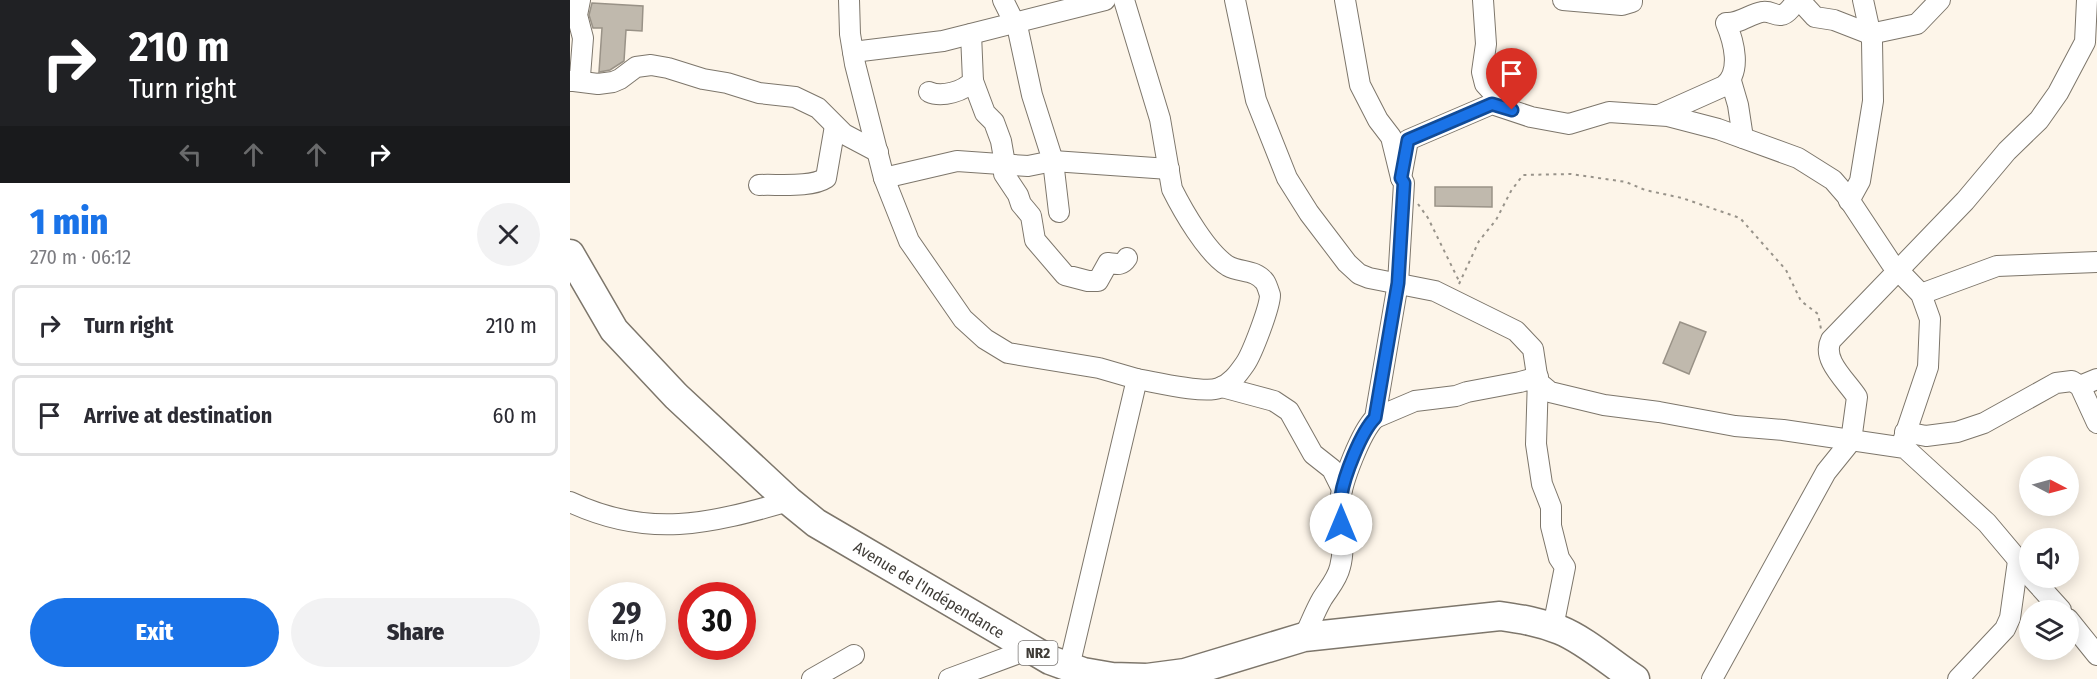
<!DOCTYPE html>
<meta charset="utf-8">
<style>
body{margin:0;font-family:"Fira Sans Condensed",sans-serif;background:#f2f2f3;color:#2b2b33;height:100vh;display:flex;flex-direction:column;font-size:22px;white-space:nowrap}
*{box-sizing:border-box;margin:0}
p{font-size:20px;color:#7c7c81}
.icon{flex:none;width:33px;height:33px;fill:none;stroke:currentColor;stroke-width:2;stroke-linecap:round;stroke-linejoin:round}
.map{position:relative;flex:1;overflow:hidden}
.sheet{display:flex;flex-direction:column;background:#fff;width:570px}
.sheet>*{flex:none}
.top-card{background:#202124;color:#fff;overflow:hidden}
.needle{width:39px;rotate:96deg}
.tools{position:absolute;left:1449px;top:456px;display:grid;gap:12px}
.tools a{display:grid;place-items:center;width:60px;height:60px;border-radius:50%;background:#fff;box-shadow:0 3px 15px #0003;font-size:30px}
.speed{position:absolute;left:18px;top:582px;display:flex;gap:12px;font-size:30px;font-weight:700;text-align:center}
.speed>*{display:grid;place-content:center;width:78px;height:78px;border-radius:50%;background:#fff;box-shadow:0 3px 15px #0003;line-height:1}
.speed small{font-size:15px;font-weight:400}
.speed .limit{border:9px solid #d22;background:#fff;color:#111}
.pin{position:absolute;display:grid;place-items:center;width:51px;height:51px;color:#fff;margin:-62px -26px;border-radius:50% 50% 50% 0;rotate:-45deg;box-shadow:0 0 6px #0007}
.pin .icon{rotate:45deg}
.me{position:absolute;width:66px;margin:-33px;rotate:0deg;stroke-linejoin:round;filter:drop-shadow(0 0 4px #0008)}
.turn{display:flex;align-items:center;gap:21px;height:126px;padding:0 30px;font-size:27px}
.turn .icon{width:78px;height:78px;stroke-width:2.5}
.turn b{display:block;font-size:42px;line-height:51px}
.lanes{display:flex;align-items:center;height:57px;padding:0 30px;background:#0003;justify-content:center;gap:30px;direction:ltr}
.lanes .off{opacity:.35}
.round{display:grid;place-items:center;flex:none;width:63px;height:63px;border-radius:32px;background:#f2f2f3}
.head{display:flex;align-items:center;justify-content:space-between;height:102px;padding:0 30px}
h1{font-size:36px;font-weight:800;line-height:45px;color:#1a73e8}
.button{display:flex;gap:12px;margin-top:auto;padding:12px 30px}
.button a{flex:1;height:69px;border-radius:36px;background:#1a73e8;color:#fff;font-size:24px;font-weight:800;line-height:69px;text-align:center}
.button a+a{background:#f2f2f3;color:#2b2b33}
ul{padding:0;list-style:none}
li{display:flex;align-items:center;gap:18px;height:81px;margin:0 12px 9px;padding:0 18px;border:3px solid #e1e1e2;border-radius:9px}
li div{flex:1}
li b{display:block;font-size:22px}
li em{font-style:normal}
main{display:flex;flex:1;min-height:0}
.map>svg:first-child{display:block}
.building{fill:#c0b9ad;stroke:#999287;stroke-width:1.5}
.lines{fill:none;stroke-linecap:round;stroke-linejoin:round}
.minor-casing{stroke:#7d766b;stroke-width:22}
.highway-casing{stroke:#7d766b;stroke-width:31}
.path{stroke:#98938a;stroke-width:2;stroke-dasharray:3 4.5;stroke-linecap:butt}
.minor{stroke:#fff;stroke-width:20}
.highway{stroke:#fff;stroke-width:28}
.route-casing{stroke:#114b97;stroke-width:15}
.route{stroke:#1a73e8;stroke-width:10}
.labels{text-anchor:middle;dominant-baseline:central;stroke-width:6;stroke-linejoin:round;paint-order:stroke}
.shield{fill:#fff;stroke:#797673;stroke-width:1.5}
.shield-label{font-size:15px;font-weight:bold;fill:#3f3c37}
.street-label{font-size:16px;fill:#3f3c37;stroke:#fff}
</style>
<main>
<section class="sheet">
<div class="top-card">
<div class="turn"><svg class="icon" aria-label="right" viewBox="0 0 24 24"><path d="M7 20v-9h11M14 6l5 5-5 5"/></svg><div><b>210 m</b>Turn right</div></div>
<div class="lanes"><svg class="icon off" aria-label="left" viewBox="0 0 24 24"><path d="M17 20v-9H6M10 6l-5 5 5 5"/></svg><svg class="icon off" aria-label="ahead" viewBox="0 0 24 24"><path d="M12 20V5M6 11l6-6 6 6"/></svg><svg class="icon off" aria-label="ahead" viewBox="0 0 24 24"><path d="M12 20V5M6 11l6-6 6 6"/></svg><svg class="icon" aria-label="right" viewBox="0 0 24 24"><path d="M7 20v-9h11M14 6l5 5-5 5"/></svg></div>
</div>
<div class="head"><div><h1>1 min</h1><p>270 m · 06:12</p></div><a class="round"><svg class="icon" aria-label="close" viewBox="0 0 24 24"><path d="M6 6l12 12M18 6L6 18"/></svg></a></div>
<ul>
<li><svg class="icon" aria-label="right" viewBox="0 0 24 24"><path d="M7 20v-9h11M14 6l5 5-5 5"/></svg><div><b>Turn right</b></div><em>210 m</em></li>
<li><svg class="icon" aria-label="arrive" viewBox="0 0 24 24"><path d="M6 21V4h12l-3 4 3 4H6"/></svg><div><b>Arrive at destination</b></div><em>60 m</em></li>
</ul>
<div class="button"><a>Exit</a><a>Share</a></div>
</section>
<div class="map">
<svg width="1527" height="679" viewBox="0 0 1527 679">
<rect width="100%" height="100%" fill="#fdf5e9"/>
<g class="building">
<polygon points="22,3 73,6 72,31 56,30 54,61 40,70 29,72 32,28 23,28 19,15"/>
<polygon points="865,187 922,187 922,207 865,206"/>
<polygon points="1110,322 1136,332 1119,374 1093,363"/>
</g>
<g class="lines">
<g class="minor-casing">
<g id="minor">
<polyline points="279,0 280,34 285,64 314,178 339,241 393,319 415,339 438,353 529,368 567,379 499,667"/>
<polyline points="433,0 448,30 462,95 483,161 489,212"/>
<path d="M554,0L590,119L602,189C613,211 637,253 658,266C671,273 685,269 695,282C697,285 699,292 700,295C700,307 682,354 675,364C668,374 661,384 649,388C634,394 585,382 567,379"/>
<polyline points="665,0 686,100 717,178 739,213 777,263 789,274 799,278 865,291 946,331 963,349 968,382 980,392 1034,405 1089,412 1165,426 1213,430 1335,448 1417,523 1460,574"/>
<polyline points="913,0 916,44 912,72 915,84 926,96 922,104"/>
<polyline points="993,0 1052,5 1062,2 1062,0"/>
<polyline points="283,52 373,41 535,0"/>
<polyline points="0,81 4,81 10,76 13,38 7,15 10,0"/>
<polyline points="4,81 28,84 43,82 50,79 66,67 81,65 98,68 133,79 157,83 189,93 225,97 248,108 274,134 308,152"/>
<path d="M403,81L415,113L424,122L431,141L435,164L434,174L448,195L451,204L461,216L465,240L495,275L518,281H528L538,263C547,264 552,266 557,258"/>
<polyline points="1161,81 1168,105 1173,138"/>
<path d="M359,92C372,98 394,91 403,81L401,34"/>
<path d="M1089,115L1154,86C1172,72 1164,42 1156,23C1169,24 1180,14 1192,12C1200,10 1204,16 1211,15C1217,14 1221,8 1225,3L1234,5L1245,17L1264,20L1300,34L1347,24L1370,0"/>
<polyline points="314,178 387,161 458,166 483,161 599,169"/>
<polyline points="831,178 838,140 922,104 961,117 999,124 1039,112 1098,116 1148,129 1228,158 1263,180 1276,195 1321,263 1351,294 1360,319 1358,367 1331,447"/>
<path d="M189,185C207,184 241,188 256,178L265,126"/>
<polyline points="1279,201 1290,181 1303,101 1302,41 1293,0"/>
<polyline points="1351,294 1427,266 1527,262"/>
<polyline points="1510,386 1527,379"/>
<polyline points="652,387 704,401 719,411 743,454 762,469 772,489"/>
<polyline points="805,418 845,401 886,396 897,392 950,382 968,377 966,444 972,484 981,507 981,526 989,558 995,567 983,627"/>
<polyline points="1335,432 1356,436 1387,432 1414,423 1486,383 1502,381 1510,386 1527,423"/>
<path d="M0,502C79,539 139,524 219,501"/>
<polyline points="1462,578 1491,610"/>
<polyline points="1498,619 1527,655"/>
<path d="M734,637C740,625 745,611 752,599C758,589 767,580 770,567C776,546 769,524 770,503C771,483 791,432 805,418L828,283L834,183L831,178L821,137L808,120L790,85L775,0"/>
<polyline points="242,679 284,655"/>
<polyline points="379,679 460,649"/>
<path d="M1142,679L1256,472L1281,441L1287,397C1277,381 1251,360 1261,340L1395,201L1437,151L1469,120L1488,93L1515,42L1517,0"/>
<polyline points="1388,679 1435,629 1440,618 1448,561"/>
</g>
</g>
<g class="highway-casing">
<path id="highway" d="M0,254L44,330L106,396L219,501L246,523L480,660L513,672L542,677L577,678L615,673L734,637L930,616C951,619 970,622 990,630C1015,640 1042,664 1065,679"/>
</g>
<g class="path">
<polyline points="848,204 858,218 889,281"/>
<polyline points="889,284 909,241 926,220 941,191 953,175 1001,174 1056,182 1075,190 1112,198 1170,218 1216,270 1231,301 1248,314 1251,329"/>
</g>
<use href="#minor" class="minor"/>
<use href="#highway" class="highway"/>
</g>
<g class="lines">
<g class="route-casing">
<path id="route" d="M771,524C770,515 769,505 771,496C774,476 791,432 805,418L828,283L834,183L831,178L838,140L922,104L942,110"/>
</g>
<use href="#route" class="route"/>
</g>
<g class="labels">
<rect class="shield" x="448.5" y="641" width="39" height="24" rx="4.5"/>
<g class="shield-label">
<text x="468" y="653">NR2</text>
</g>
<g class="street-label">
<text transform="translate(359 590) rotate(31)">Avenue de l'Indépendance</text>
</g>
</g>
</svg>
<div class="tools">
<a><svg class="needle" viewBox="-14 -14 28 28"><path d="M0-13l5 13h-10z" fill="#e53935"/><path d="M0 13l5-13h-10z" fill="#7c7c81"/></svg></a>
<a><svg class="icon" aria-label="sound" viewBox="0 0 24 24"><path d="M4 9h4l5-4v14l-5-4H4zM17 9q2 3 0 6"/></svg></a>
<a><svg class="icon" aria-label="layers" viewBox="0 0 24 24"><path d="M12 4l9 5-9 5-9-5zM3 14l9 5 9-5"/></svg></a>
</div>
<div class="speed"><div>29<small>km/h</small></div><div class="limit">30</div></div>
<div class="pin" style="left:942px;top:110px;background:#d93025"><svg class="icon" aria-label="arrive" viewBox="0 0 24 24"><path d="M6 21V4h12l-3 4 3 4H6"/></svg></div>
<svg class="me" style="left:771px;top:524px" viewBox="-20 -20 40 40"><circle r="19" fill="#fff"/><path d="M0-13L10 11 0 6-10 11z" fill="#1a73e8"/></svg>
</div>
</main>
